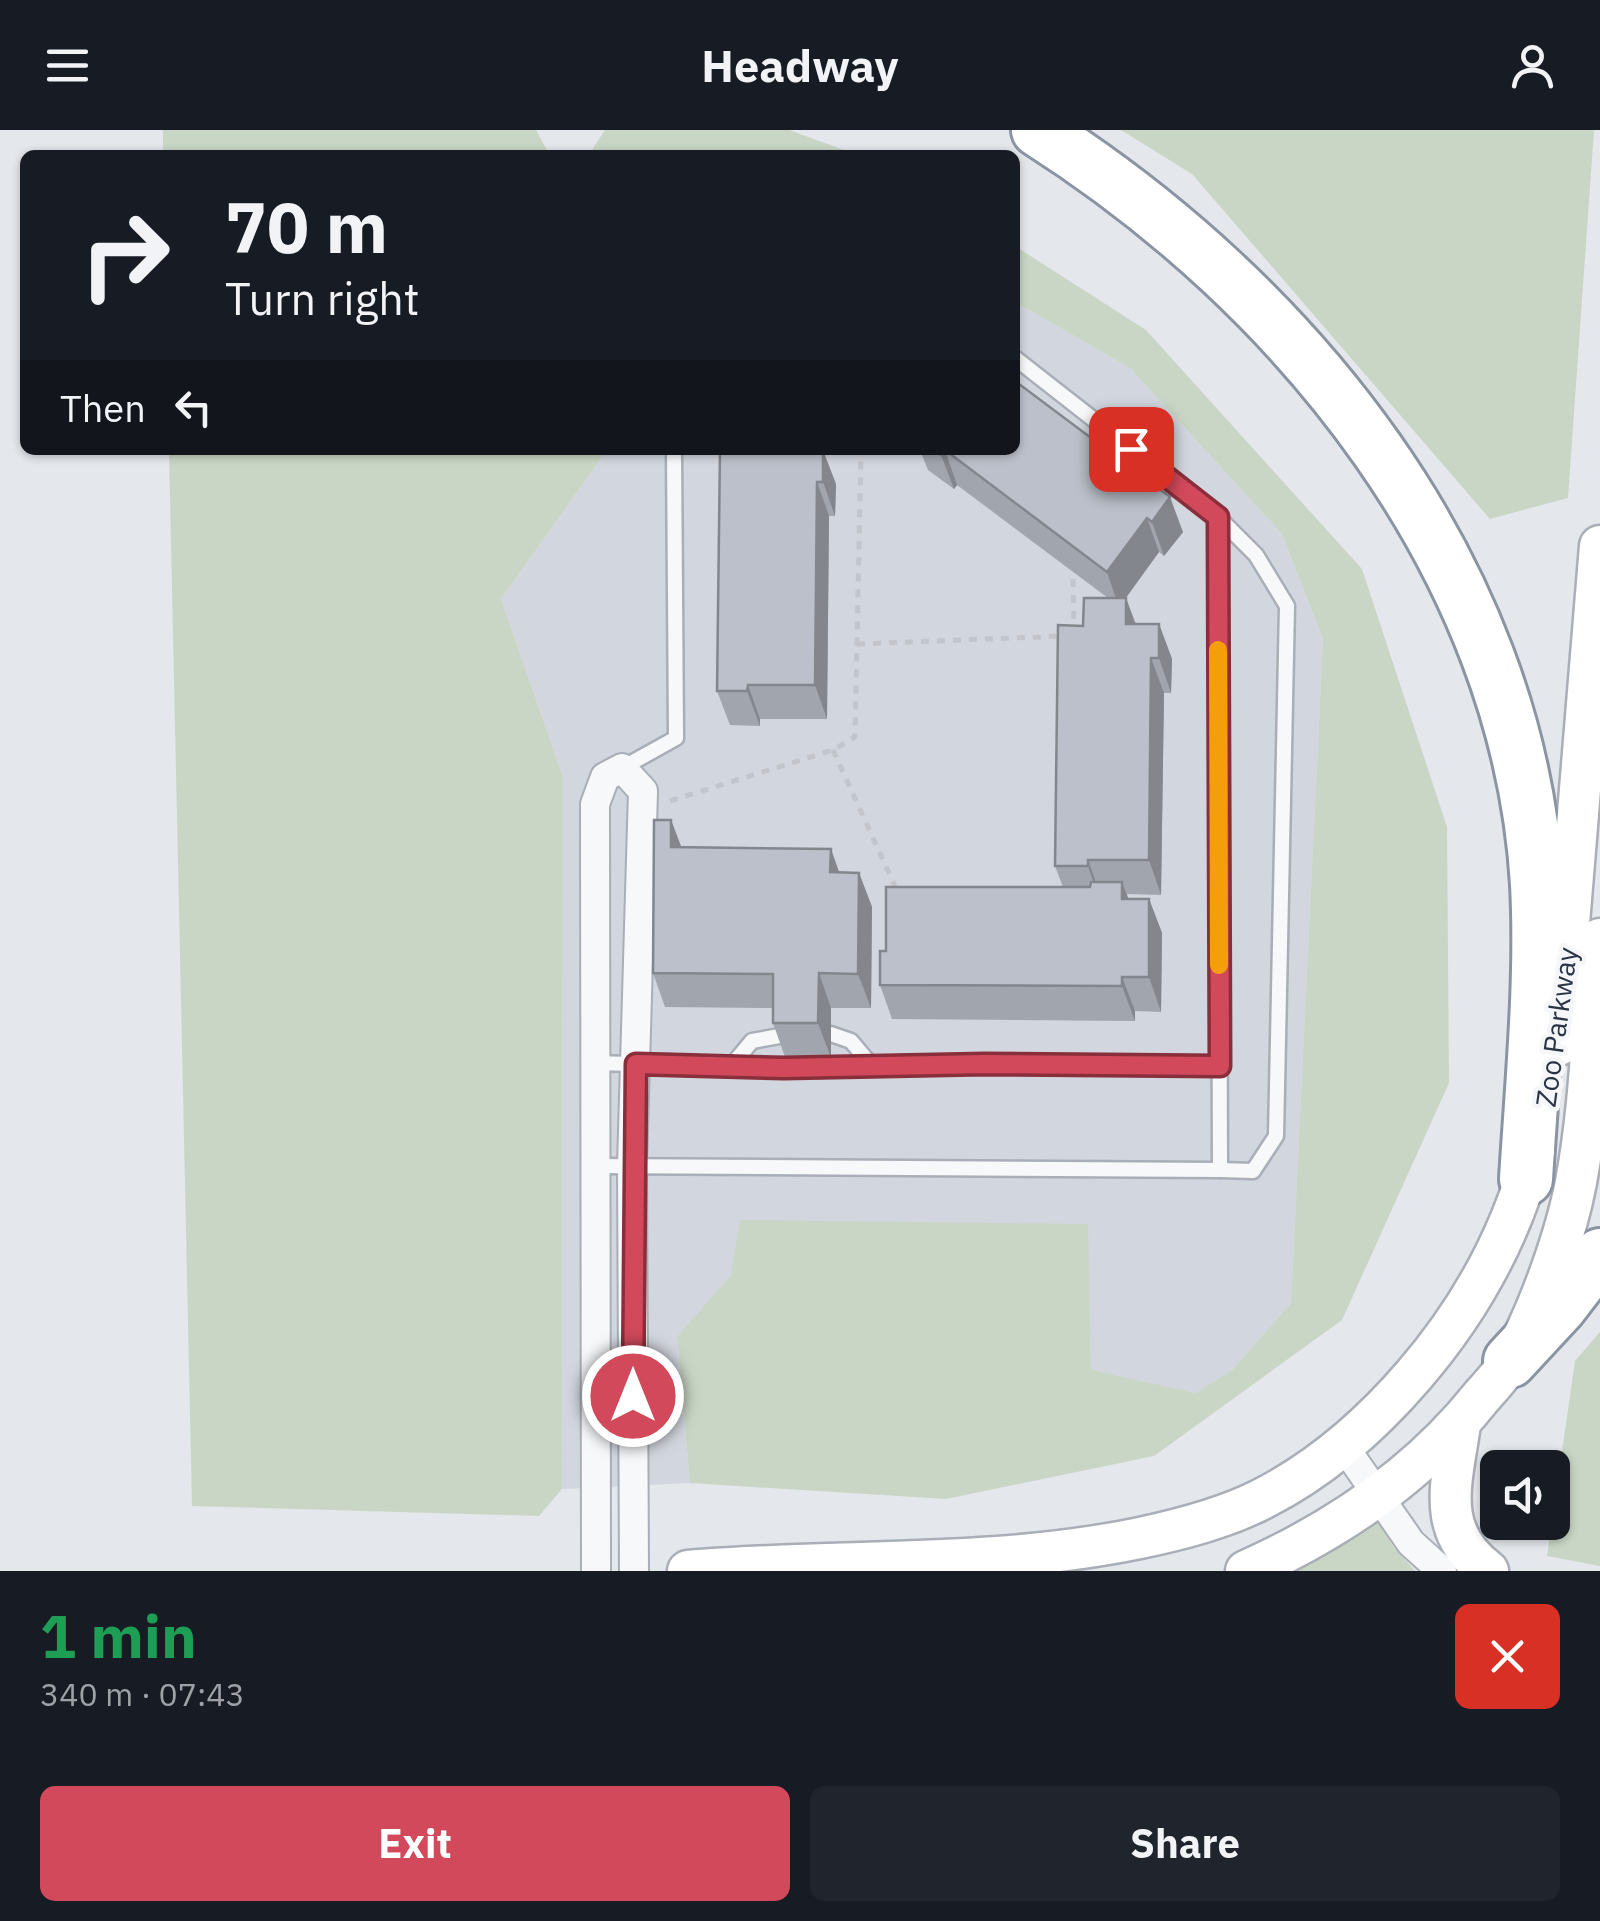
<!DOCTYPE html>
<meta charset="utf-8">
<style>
body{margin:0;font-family:"IBM Plex Sans",sans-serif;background:#20242c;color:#f1f3f6;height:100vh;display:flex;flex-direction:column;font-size:38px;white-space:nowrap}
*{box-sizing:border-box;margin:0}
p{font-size:32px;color:#9ea1a6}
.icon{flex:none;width:55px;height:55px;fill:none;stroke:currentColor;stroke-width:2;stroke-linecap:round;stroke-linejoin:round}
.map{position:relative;height:1441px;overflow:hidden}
.sheet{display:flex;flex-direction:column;background:#171b24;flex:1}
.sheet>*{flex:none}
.top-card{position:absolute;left:20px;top:20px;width:1000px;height:305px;border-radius:15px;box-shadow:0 2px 8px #0004;background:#171b24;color:#f1f3f6;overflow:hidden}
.controls{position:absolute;left:1480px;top:1320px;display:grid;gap:20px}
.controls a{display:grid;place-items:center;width:90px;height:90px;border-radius:15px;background:#171b24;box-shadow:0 2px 8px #0004;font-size:50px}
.pin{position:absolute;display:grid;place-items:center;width:85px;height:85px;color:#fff;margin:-42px;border-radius:20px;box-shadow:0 5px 15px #0006}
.me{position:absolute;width:110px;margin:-55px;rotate:0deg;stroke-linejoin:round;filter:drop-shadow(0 0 8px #0008)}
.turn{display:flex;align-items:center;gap:35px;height:210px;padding:0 40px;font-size:45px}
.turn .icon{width:130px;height:130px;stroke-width:2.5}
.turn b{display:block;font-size:70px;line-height:85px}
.then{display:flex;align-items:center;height:95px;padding:0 40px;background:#0003;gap:20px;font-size:38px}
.round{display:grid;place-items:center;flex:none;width:105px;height:105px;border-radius:15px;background:#20242c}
.head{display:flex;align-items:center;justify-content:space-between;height:170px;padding:0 40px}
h1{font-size:60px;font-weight:700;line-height:75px;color:#1e9e55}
.cta{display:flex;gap:20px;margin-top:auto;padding:20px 40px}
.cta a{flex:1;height:115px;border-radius:15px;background:#d1495b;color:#fff;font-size:40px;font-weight:700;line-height:115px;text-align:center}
.cta a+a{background:#20242c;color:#f1f3f6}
header{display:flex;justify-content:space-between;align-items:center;height:130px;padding:0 40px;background:#171b24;font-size:45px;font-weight:700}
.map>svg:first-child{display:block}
.built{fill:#d2d6de}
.green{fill:#c9d6c5}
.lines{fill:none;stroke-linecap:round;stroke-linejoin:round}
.lane-casing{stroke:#a9aeb7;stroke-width:19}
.street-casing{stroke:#a9aeb7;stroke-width:32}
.secondary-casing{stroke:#a9aeb7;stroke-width:45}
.highway-casing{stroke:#8b94a3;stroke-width:58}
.path{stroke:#c2c5cb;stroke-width:5;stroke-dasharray:8 8;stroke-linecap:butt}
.lane{stroke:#f7f8fa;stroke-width:14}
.street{stroke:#f7f8fa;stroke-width:28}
.secondary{stroke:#fff;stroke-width:40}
.highway{stroke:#fff;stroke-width:52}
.wall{fill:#a1a5ae}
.shaded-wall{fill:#83868d}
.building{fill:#bbc0ca;stroke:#83868d;stroke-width:2.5}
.route-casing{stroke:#882f3b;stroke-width:25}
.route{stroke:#d1495b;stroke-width:18}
.slow{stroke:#f59e0b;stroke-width:18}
.labels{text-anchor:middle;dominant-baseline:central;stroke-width:9;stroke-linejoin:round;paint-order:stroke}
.street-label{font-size:28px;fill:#2b3445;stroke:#f4f6f9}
</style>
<header><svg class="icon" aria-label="menu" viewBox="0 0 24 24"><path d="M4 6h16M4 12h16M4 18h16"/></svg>Headway<svg class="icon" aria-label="person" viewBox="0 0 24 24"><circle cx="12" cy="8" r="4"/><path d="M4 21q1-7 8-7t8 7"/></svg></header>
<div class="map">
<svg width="1600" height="1441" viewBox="0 0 1600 1441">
<rect width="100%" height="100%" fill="#e4e7ec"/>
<polygon class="built" points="1015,172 1130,238 1282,404 1323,509 1291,1173 1233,1239 1196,1263 1091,1241 1087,1094 731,1145 677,1208 690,1353 562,1359 563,647 501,469 607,320 1015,320"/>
<g class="green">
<polygon points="163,0 536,0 548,22 590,23 605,0 789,0 858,25 163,25"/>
<polygon points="1121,0 1594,0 1568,368 1490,389 1192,44"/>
<polygon points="1015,116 1146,200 1362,439 1447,697 1449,953 1342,1190 1154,1326 946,1369 690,1353 677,1207 731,1145 740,1090 1088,1094 1091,1240 1196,1263 1233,1239 1291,1173 1323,509 1282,404 1130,238 1015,172"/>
<polygon points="169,320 607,320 501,469 563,647 562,1359 539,1386 192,1376"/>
<polygon points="1600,1202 1600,1436 1547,1426 1575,1231"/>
<polygon points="1378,1392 1393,1416 1415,1441 1286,1441"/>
</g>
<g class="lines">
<g class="lane-casing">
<g id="lane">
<polyline points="1015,228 1218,387 1256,425 1287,476 1276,1006 1253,1041 1220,1040"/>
<polyline points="622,638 676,608 674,320"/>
<polyline points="831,904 851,911 872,936"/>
<polyline points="594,933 784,938 985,934 1219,936"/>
<polyline points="732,935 752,911 785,905"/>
<polyline points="594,1036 1220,1040 1218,387"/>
</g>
</g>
<g class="street-casing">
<g id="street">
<polyline points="1343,1315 1411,1413 1442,1441"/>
<polyline points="596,1441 595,674 605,647 622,638 643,661 632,1036 634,1441"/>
</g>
</g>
<g class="secondary-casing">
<g id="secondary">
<polyline points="1559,915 1600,416"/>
<path d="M1460,1294C1452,1353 1434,1400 1488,1441"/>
<path d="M688,1441C839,1428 991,1439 1140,1408C1182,1399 1225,1388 1262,1369C1321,1339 1372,1294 1414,1245C1470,1180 1512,1104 1534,1020"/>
<path d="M1246,1441C1336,1401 1420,1344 1482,1266C1492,1255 1503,1243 1511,1230C1538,1184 1566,1105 1576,1052C1591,972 1592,890 1600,809"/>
</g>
</g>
<g class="highway-casing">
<g id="highway">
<path d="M1038,0C1297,165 1518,437 1537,754C1542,852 1532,951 1526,1049"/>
<polyline points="1510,1231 1561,1176 1600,1125"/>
</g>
</g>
<g class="path">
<polyline points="1073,449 1074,502"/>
<polyline points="857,514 1064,506"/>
<polyline points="833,620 898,763"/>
<polyline points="670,671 833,620 855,607 861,320"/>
</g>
<use href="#lane" class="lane"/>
<use href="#street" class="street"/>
<use href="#secondary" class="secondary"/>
<use href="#highway" class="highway"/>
</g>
<g class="wall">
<polygon points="720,320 836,354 835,386 829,386 827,589 760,589 760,596 730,595 717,561"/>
<polygon points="920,320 1015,320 1183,402 1164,426 1159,422 1126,468 1136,494 1159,494 1172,529 1171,563 1164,563 1161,765 1127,764 1128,769 1149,769 1162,803 1161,882 1135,881 1135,891 892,889 880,855 886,821 1063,757 1055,736 1083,496 1108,468 957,355 954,359 928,340"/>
<polygon points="671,690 681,717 839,742 859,743 872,777 871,878 831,878 831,928 785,927 773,893 773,878 665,877 653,843"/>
</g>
<g class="shaded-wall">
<polygon points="823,320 836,354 835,386 823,352"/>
<polygon points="945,320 957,355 954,359 941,325"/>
<polygon points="817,352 829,386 827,589 815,555"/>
<polygon points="1170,367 1183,402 1164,426 1152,392"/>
<polygon points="1147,388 1159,422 1119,477 1107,442"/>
<polygon points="1126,468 1138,502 1126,494"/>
<polygon points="1159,494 1172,529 1171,563 1159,528"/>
<polygon points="1151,528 1164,563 1161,765 1149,730"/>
<polygon points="748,555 760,589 760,596 747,561"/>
<polygon points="671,690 684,724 671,717"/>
<polygon points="831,719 843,753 830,742"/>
<polygon points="1088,730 1100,764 1100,771 1088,736"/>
<polygon points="859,743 872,777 871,878 858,844"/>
<polygon points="1122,752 1135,786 1122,769"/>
<polygon points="1149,769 1162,803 1161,882 1149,847"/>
<polygon points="819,843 831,878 831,928 818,893"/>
<polygon points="1122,847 1135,881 1135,891 1122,856"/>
</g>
<g class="building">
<polygon points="1015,251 1170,367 1152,392 1147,388 1107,442 945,320 941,325 934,320 1015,320"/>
<polygon points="720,320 823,320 823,352 817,352 815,555 748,555 747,561 717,561"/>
<polygon points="1084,468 1126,468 1126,494 1159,494 1159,528 1151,528 1149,730 1088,730 1088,736 1055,736 1058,495 1083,496"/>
<polygon points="654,690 671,690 671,717 831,719 830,742 859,743 858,844 819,843 818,893 773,893 773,844 653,843"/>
<polygon points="1091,752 1122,752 1122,769 1149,769 1149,847 1122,847 1122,856 880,855 880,821 886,821 886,757 1090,757"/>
</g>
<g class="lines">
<g class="route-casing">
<polyline id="route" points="633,1266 636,934 784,938 985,934 1220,936 1218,387 1131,319"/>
</g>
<use href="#route" class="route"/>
<polyline class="slow" points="1218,520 1219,835"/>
</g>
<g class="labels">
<g class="street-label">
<text transform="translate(1556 897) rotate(-82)">Zoo Parkway</text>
</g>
</g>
</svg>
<div class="controls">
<a><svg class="icon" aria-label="sound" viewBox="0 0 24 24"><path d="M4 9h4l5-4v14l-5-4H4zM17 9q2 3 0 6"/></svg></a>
</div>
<div class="pin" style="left:1131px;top:319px;background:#d93025"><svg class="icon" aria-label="arrive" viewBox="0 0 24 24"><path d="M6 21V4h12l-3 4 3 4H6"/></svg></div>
<svg class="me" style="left:633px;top:1266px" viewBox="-20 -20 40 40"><circle r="17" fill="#d1495b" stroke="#fff" stroke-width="3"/><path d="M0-11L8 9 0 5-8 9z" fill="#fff"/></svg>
<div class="top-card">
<div class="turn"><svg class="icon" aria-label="right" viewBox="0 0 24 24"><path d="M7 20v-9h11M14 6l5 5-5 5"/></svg><div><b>70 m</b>Turn right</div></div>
<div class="then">Then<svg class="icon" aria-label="left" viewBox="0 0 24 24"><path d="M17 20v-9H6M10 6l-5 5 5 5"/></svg></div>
</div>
</div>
<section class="sheet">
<div class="head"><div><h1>1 min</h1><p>340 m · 07:43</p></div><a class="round" style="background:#d93025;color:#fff"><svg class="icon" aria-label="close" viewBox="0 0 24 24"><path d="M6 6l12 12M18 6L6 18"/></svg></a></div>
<div class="cta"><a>Exit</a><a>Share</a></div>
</section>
